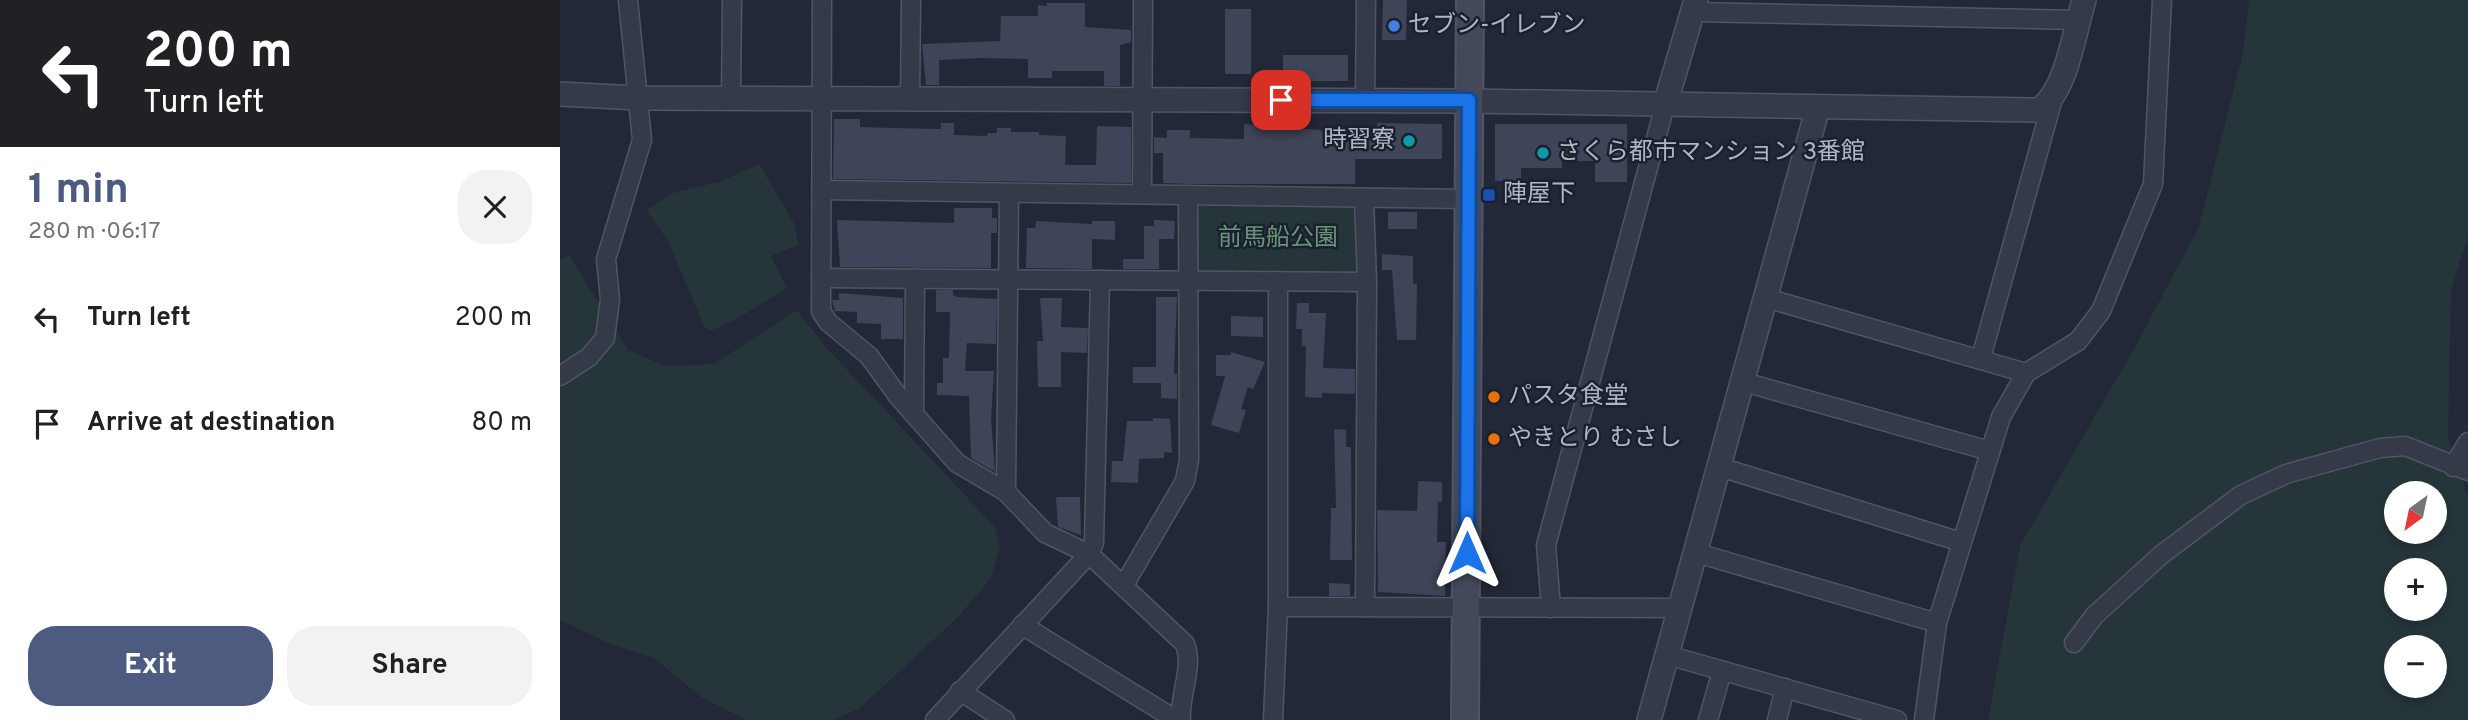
<!DOCTYPE html>
<meta charset="utf-8">
<style>
body{margin:0;font-family:Overpass,"Noto Sans JP",sans-serif;background:#f2f2f2;color:#202124;height:100vh;display:flex;flex-direction:column;font-size:26px;white-space:nowrap}
*{box-sizing:border-box;margin:0}
p{font-size:23px;color:#757577}
.icon{flex:none;width:38px;height:38px;fill:none;stroke:currentColor;stroke-width:2;stroke-linecap:round;stroke-linejoin:round}
.map{position:relative;flex:1;overflow:hidden}
.drawer{display:flex;flex-direction:column;background:#fff;width:560px}
.drawer>*{flex:none}
.guide{background:#202124;color:#fff;overflow:hidden}
.needle{width:46px;rotate:213deg}
.fabs{position:absolute;left:1824px;top:481px;display:grid;gap:14px}
.fabs a{display:grid;place-items:center;width:63px;height:63px;border-radius:50%;background:#fff;box-shadow:0 4px 10px #0003;font-size:35px}
.pin{position:absolute;display:grid;place-items:center;width:60px;height:60px;color:#fff;margin:-30px;border-radius:14px;box-shadow:0 4px 10px #0006}
.me{position:absolute;width:77px;margin:-38px;rotate:0deg;stroke-linejoin:round;filter:drop-shadow(0 0 5px #0008)}
.turn{display:flex;align-items:center;gap:24px;height:147px;padding:0 28px;font-size:32px}
.turn .icon{width:91px;height:91px;stroke-width:2.5}
.turn b{display:block;font-size:49px;line-height:60px}
.round{display:grid;place-items:center;flex:none;width:74px;height:74px;border-radius:28px;background:#f2f2f2}
.headline{display:flex;align-items:center;justify-content:space-between;height:119px;padding:0 28px}
h1{font-size:42px;font-weight:700;line-height:52px;color:#4e5b81}
.primary-button{display:flex;gap:14px;margin-top:auto;padding:14px 28px}
.primary-button a{flex:1;height:80px;border-radius:28px;background:#4e5b81;color:#fff;font-size:28px;font-weight:700;line-height:80px;text-align:center}
.primary-button a+a{background:#f2f2f2;color:#202124}
ul{padding:0;list-style:none}
li{display:flex;align-items:center;gap:21px;height:105px;padding:0 28px}
li div{flex:1}
li b{display:block;font-size:26px}
li em{font-style:normal}
main{display:flex;flex:1;min-height:0}
.map>svg:first-child{display:block}
.green{fill:#25353a;fill-rule:evenodd}
.building{fill:#3e4558}
.lines{fill:none;stroke-linecap:round;stroke-linejoin:round}
.minor-casing{stroke:#505563;stroke-width:21}
.tertiary-casing{stroke:#505563;stroke-width:26}
.secondary-casing{stroke:#505563;stroke-width:30}
.minor{stroke:#353a48;stroke-width:18}
.tertiary{stroke:#353a48;stroke-width:23}
.secondary{stroke:#43495b;stroke-width:26}
.route-casing{stroke:#114b97;stroke-width:18}
.route{stroke:#1a73e8;stroke-width:12}
.shop-dot{fill:#3f7fe0;stroke:#1b202d;stroke-width:2.5}
.culture-dot{fill:#0f9aa8;stroke:#1b202d;stroke-width:2.5}
.transit-dot{fill:#1a4fb4;stroke:#1b202d;stroke-width:2.5}
.food-dot{fill:#e8710a;stroke:#1b202d;stroke-width:2.5}
.labels{text-anchor:middle;dominant-baseline:central;stroke-width:5;stroke-linejoin:round;paint-order:stroke}
.poi-label{font-size:24px;fill:#b0b5c5;stroke:#1b202d;text-anchor:start}
.park-label{font-size:24px;fill:#689479;stroke:#1b202d}
</style>
<main>
<section class="drawer">
<div class="guide">
<div class="turn"><svg class="icon" aria-label="left" viewBox="0 0 24 24"><path d="M17 20v-9H6M10 6l-5 5 5 5"/></svg><div><b>200 m</b>Turn left</div></div>
</div>
<div class="headline"><div><h1>1 min</h1><p>280 m · 06:17</p></div><a class="round"><svg class="icon" aria-label="close" viewBox="0 0 24 24"><path d="M6 6l12 12M18 6L6 18"/></svg></a></div>
<ul>
<li><svg class="icon" aria-label="left" viewBox="0 0 24 24"><path d="M17 20v-9H6M10 6l-5 5 5 5"/></svg><div><b>Turn left</b></div><em>200 m</em></li>
<li><svg class="icon" aria-label="arrive" viewBox="0 0 24 24"><path d="M6 21V4h12l-3 4 3 4H6"/></svg><div><b>Arrive at destination</b></div><em>80 m</em></li>
</ul>
<div class="primary-button"><a>Exit</a><a>Share</a></div>
</section>
<div class="map">
<svg width="1908" height="720" viewBox="0 0 1908 720">
<rect width="100%" height="100%" fill="#222838"/>
<g class="green">
<path d="M1689,0H1908V235L1891,291L1888,439L1908,497V720H1428L1460,546L1575,347L1638,229L1682,58ZM1836,494H1874V532H1836ZM1836,570H1874V609H1836ZM1836,648H1874V686H1836Z"/>
<polygon points="199,164 235,225 238,245 211,256 227,288 175,320 150,331 144,326 108,241 86,210 113,193 162,181"/>
<polygon points="633,199 801,202 803,279 635,276"/>
<polygon points="9,255 68,350 105,366 154,364 237,310 264,345 434,526 440,547 431,578 397,618 300,708 273,720 187,720 141,697 94,658 50,644 0,620 0,260"/>
</g>
<g class="building">
<polygon points="823,0 847,0 846,40 822,40"/>
<polygon points="487,3 525,3 525,27 571,30 571,42 560,45 560,86 544,86 544,71 492,71 492,78 468,78 468,59 419,58 379,60 379,85 366,85 362,44 440,41 441,16 478,16 478,5 487,6"/>
<rect x="665" y="9" width="26" height="65"/>
<rect x="723" y="55" width="65" height="26"/>
<polygon points="274,119 300,119 300,127 333,128 381,129 381,123 394,123 394,135 427,136 428,133 437,133 437,128 451,128 451,132 479,132 479,135 506,136 505,165 536,165 537,126 571,127 571,183 273,179"/>
<polygon points="817,123 882,124 882,159 795,159 795,184 631,184 603,183 603,153 594,153 594,137 607,138 607,130 630,130 630,138 684,139 684,124 771,131 817,130"/>
<polygon points="935,124 1067,124 1067,182 1035,182 1035,161 1002,161 1002,168 961,168 961,181 935,181"/>
<polygon points="394,208 432,208 432,218 437,218 437,233 431,233 431,268 280,267 277,220 394,223"/>
<rect x="828" y="212" width="29" height="17"/>
<polygon points="594,220 615,221 614,239 599,239 599,269 563,269 563,259 584,259 584,226 594,226"/>
<polygon points="476,221 532,224 532,221 555,221 555,240 532,239 532,269 466,268 467,228 475,228"/>
<polygon points="822,254 853,256 853,284 857,284 856,340 837,340 832,270 822,270"/>
<polygon points="376,290 393,290 393,295 397,297 437,299 436,344 407,343 405,371 434,371 431,419 435,472 411,458 409,396 377,395 377,383 383,383 383,358 389,358 390,312 376,312"/>
<polygon points="279,293 343,298 343,339 321,339 321,324 297,323 297,312 275,311 272,300 279,300"/>
<polygon points="596,297 617,297 614,374 617,374 617,399 601,398 601,383 573,383 573,367 596,367"/>
<polygon points="480,298 502,298 501,327 528,328 527,353 501,352 501,387 478,387 477,341 483,341"/>
<polygon points="737,303 749,303 749,313 766,313 763,368 795,369 795,394 762,393 762,398 745,397 746,346 742,346 742,329 736,329"/>
<polygon points="671,316 703,317 703,337 671,336"/>
<polygon points="671,352 705,362 693,389 688,387 681,409 686,410 679,433 651,425 665,376 656,376 656,355 671,355"/>
<polygon points="593,418 610,419 612,453 604,452 604,458 579,459 578,483 551,482 552,461 563,461 567,421 593,421"/>
<polygon points="774,429 786,430 786,447 791,447 792,560 770,560 771,508 776,508"/>
<polygon points="858,481 882,482 882,502 878,502 877,542 886,542 885,596 818,592 817,510 857,511"/>
<polygon points="496,497 520,497 521,535 498,527"/>
<polygon points="769,583 790,584 790,596 769,596"/>
</g>
<g class="lines">
<g class="minor-casing">
<g id="minor">
<path d="M262,0L261,311L268,322L309,356L338,396L397,463L446,492L485,533L529,554L625,644C634,668 619,694 621,720"/>
<polyline points="1133,12 1518,20"/>
<polyline points="171,98 172,0"/>
<polyline points="350,99 351,0"/>
<polyline points="805,100 806,0"/>
<polyline points="263,190 907,199"/>
<polyline points="582,194 583,0"/>
<polyline points="804,198 807,282 805,607"/>
<polyline points="261,278 807,282"/>
<polyline points="1206,298 1466,373"/>
<polyline points="1421,358 1492,102"/>
<polyline points="0,376 29,357 45,338 50,299 46,259 82,140 68,0"/>
<polyline points="1184,382 1430,451"/>
<polyline points="354,413 355,278"/>
<polyline points="1160,467 1401,542"/>
<polyline points="1893,467 1908,442"/>
<polyline points="446,492 449,193"/>
<polyline points="1137,553 1377,623"/>
<polyline points="564,585 625,481 629,460 628,195"/>
<polyline points="718,607 1121,608"/>
<polyline points="991,608 986,545 1105,105"/>
<polyline points="462,625 616,720"/>
<polyline points="1514,643 1534,616 1601,555 1681,495 1726,474 1820,448 1845,446 1908,471"/>
<polyline points="1107,655 1337,720"/>
<polyline points="400,691 445,720"/>
<polyline points="375,720 529,554 534,543 540,280"/>
<polyline points="713,720 718,607 718,281"/>
<polyline points="1148,720 1162,671"/>
<polyline points="1217,720 1225,688"/>
<polyline points="1364,720 1377,623 1441,417 1466,373 1518,341 1541,311 1593,184 1602,0"/>
</g>
</g>
<g class="tertiary-casing">
<g id="tertiary">
<path d="M0,94L77,98L909,101L1479,110C1507,91 1514,32 1524,0"/>
<polyline points="1105,105 1136,0"/>
<polyline points="1089,720 1258,107"/>
</g>
</g>
<g class="secondary-casing">
<polyline id="secondary" points="905,720 910,0"/>
</g>
<use href="#minor" class="minor"/>
<use href="#tertiary" class="tertiary"/>
<use href="#secondary" class="secondary"/>
</g>
<g class="lines">
<g class="route-casing">
<polyline id="route" points="721,100 909,100 907,553"/>
</g>
<use href="#route" class="route"/>
</g>
<circle class="shop-dot" cx="834" cy="26" r="7"/>
<g class="culture-dot">
<circle cx="849" cy="141" r="7"/>
<circle cx="983" cy="153" r="7"/>
</g>
<rect class="transit-dot" x="922" y="188" width="14" height="14" rx="3.5"/>
<g class="food-dot">
<circle cx="934" cy="397" r="7"/>
<circle cx="934" cy="439" r="7"/>
</g>
<g class="labels">
<g class="poi-label">
<text x="848" y="26">セブン-イレブン</text>
<text x="835" y="141" text-anchor="end">時習寮</text>
<text x="997" y="153">さくら都市マンション 3番館</text>
<text x="943" y="195">陣屋下</text>
<text x="948" y="397">パスタ食堂</text>
<text x="948" y="439">やきとり むさし</text>
</g>
<g class="park-label">
<text x="718" y="239">前馬船公園</text>
</g>
</g>
</svg>
<div class="fabs">
<a><svg class="needle" viewBox="-14 -14 28 28"><path d="M0-13l5 13h-10z" fill="#e53935"/><path d="M0 13l5-13h-10z" fill="#757577"/></svg></a>
<a>+</a>
<a>−</a>
</div>
<div class="pin" style="left:721px;top:100px;background:#d93025"><svg class="icon" aria-label="arrive" viewBox="0 0 24 24"><path d="M6 21V4h12l-3 4 3 4H6"/></svg></div>
<svg class="me" style="left:907px;top:553px" viewBox="-20 -20 40 40"><path d="M0-17L14 15 0 8-14 15z" fill="#1a73e8" stroke="#fff" stroke-width="4"/></svg>
</div>
</main>
